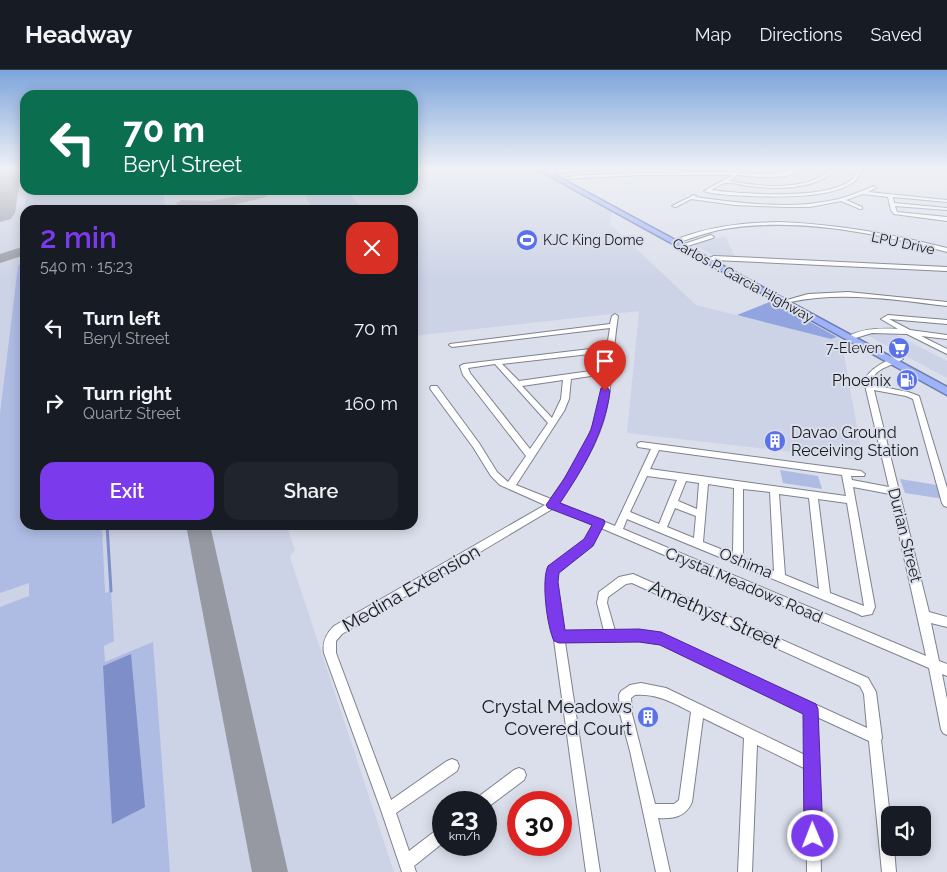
<!DOCTYPE html>
<meta charset="utf-8">
<style>
body{margin:0;font-family:Raleway,sans-serif;background:#20242c;color:#f1f3f6;height:100vh;display:flex;flex-direction:column;font-size:19px;white-space:nowrap}
*{box-sizing:border-box;margin:0}
p{font-size:16px;color:#9ea1a6}
.icon{flex:none;width:28px;height:28px;fill:none;stroke:currentColor;stroke-width:2;stroke-linecap:round;stroke-linejoin:round}
.map{position:relative;flex:1;overflow:hidden}
.panel{position:absolute;left:20px;top:135px;width:398px;height:325px;display:flex;flex-direction:column;background:#171b24;border-radius:15px;box-shadow:0 2px 12px #0003}
.panel>*{flex:none}
.guide{position:absolute;left:20px;top:20px;width:398px;height:105px;border-radius:15px;box-shadow:0 2px 12px #0003;background:#0b6e4f;color:#fff;overflow:hidden}
.buttons{position:absolute;left:881px;top:736px;display:grid;gap:10px}
.buttons a{display:grid;place-items:center;width:50px;height:50px;border-radius:10px;background:#171b24;box-shadow:0 2px 12px #0003;font-size:25px}
.speed{position:absolute;left:432px;top:721px;display:flex;gap:10px;font-size:25px;font-weight:700;text-align:center}
.speed>*{display:grid;place-content:center;width:65px;height:65px;border-radius:50%;background:#171b24;box-shadow:0 2px 12px #0003;line-height:1}
.speed small{font-size:12px;font-weight:400}
.speed .limit{border:8px solid #d22;background:#fff;color:#111}
.pin{position:absolute;display:grid;place-items:center;width:42px;height:42px;color:#fff;margin:-51px -21px;border-radius:50% 50% 50% 0;rotate:-45deg;box-shadow:0 0 5px #0007}
.pin .icon{rotate:45deg}
.me{position:absolute;width:55px;margin:-28px;rotate:359deg;stroke-linejoin:round;filter:drop-shadow(0 0 4px #0008)}
.turn{display:flex;align-items:center;gap:18px;height:105px;padding:0 20px;font-size:22px}
.turn .icon{width:65px;height:65px;stroke-width:2.5}
.turn b{display:block;font-size:35px;line-height:42px}
.round{display:grid;place-items:center;flex:none;width:52px;height:52px;border-radius:15px;background:#20242c}
.summary{display:flex;align-items:center;justify-content:space-between;height:85px;padding:0 20px}
h1{font-size:30px;font-weight:600;line-height:38px;color:#7c3aed}
.button{display:flex;gap:10px;margin-top:auto;padding:10px 20px}
.button a{flex:1;height:58px;border-radius:15px;background:#7c3aed;color:#fff;font-size:20px;font-weight:600;line-height:58px;text-align:center}
.button a+a{background:#20242c;color:#f1f3f6}
ul{padding:0;list-style:none}
li{display:flex;align-items:center;gap:15px;height:75px;padding:0 20px}
li div{flex:1}
li b{display:block;font-size:19px}
li em{font-style:normal}
header{display:flex;align-items:center;gap:30px;box-sizing:border-box;height:70px;padding:0 25px;background:#171b24;border-bottom:1px solid #363941}
header strong{font-size:24px}
nav{display:flex;gap:28px;margin-inline-start:auto;font-size:18px}
.map>svg:first-child{display:block}
.built{fill:#cdd3e6}
.green{fill:#aebbe3}
.forest{fill:#92a4df}
.water{fill:#7e8ec8}
.lines{fill:none;stroke-linecap:round;stroke-linejoin:round}
.stream{stroke:#7e8ec8;stroke-width:3}
.taxiway{fill:#9699a2;fill-rule:evenodd}
.runway{fill:#9699a2;fill-rule:evenodd}
.minor-casing{stroke:#7e828d;stroke-width:2}
.highway-casing{stroke:#6f7dad;stroke-width:3}
.minor{fill:#fff;fill-rule:evenodd}
.highway{fill:#9eb3fa;fill-rule:evenodd}
.route{fill:#7c3aed;stroke:#51269a}
.labels{text-anchor:middle;dominant-baseline:central;stroke-width:4;stroke-linejoin:round;paint-order:stroke}
.far-poi-label{font-size:14px;fill:#17191d;stroke:#dbdfeb;text-anchor:start}
.far-street-label{font-size:14px;fill:#17191d;stroke:#dbdfeb}
.poi-label{font-size:16px;fill:#17191d;stroke:#dbdfeb;text-anchor:end}
.street-label{font-size:16px;fill:#17191d;stroke:#dbdfeb}
.near-street-label{font-size:19px;fill:#17191d;stroke:#dbdfeb}
.near-poi-label{font-size:19px;fill:#17191d;stroke:#dbdfeb;text-anchor:end}
</style>
<header>
<strong>Headway</strong>
<nav><a>Map</a><a>Directions</a><a>Saved</a></nav>
</header>
<div class="map">
<svg width="947" height="802" viewBox="0 0 947 802">
<rect width="100%" height="100%" fill="#dbdfeb"/>
<g class="built">
<polygon points="0,98 25,98 25,120 412,120 413,100 424,98 534,98 612,141 610,154 696,235 831,269 837,267 847,273 838,276 843,279 863,390 627,363 639,241 413,266 412,140 25,140 25,455 286,455 295,480 290,487 394,802 0,802"/>
<polygon points="725,166 736,188 716,187 695,175"/>
<polygon points="874,263 895,264 947,291 947,308 867,265"/>
</g>
<g class="green">
<polygon points="27,120 163,120 166,140 25,140 25,170 20,168"/>
<polygon points="301,120 346,120 364,140 308,140 313,139"/>
<polygon points="25,190 25,455 102,455 105,523 111,521 114,571 104,576 105,592 153,572 170,802 0,802 0,537 29,526 29,513 0,523 0,344 18,196"/>
<polygon points="780,400 818,406 822,419 783,413"/>
<polygon points="900,409 937,415 944,429 905,423"/>
</g>
<polygon class="forest" points="772,231 837,267 831,269 737,245"/>
<polygon class="water" points="131,584 145,737 112,754 103,596"/>
<g class="lines">
<polyline class="stream" points="107,455 111,521"/>
<g class="taxiway">
<path d="M262,122L266,123L268,125L266,127C238,134 206,143 178,135L176,133L182,130L210,131Z"/>
<polygon points="25,176 25,185 0,193 0,184"/>
<polygon points="186,455 210,455 288,802 252,802"/>
</g>
<polygon class="runway" points="0,98 22,98 15,143 11,149 0,152"/>
<g class="minor-casing">
<g id="minor">
<polygon points="599,98 622,98 620,99 546,103 544,102 546,101"/>
<path d="M738,98H742L739,103L772,104L806,98C787,111 760,107 737,105L730,111C762,117 807,122 833,98H837C816,121 777,119 748,116C742,115 731,112 725,113C720,114 715,118 711,120C741,124 832,131 853,108C855,105 857,101 859,98H863C861,102 858,108 855,111C831,131 760,127 730,125C722,124 711,124 704,121L733,105H641L565,109L563,108L584,105L641,103L735,102Z"/>
<path d="M874,116L876,118L868,122L947,130V132L893,127L894,133L947,138V140L895,136L897,142L947,147V151L894,144L891,140L888,127L863,124L846,130L862,137V139H860L841,131L810,137H785L735,135L691,129L676,137L672,136L694,125L696,126L695,127C740,133 789,140 834,130C849,127 861,121 874,116Z"/>
<path d="M779,152C836,154 892,164 947,178V182C875,163 799,147 724,159C707,162 690,169 673,174L670,172C676,169 683,167 689,165C719,155 748,153 779,152Z"/>
<polygon points="711,165 714,167 713,168 681,178 678,176"/>
<polygon points="714,186 947,197 947,201 714,190 707,192 704,190"/>
<path d="M848,222L947,232V236C894,230 843,221 790,232L787,230L808,224Z"/>
<path d="M615,244L618,246C613,277 613,310 606,341C598,375 578,404 559,433L615,456L651,379L638,377L637,375L638,373L641,372L861,401L865,404L864,406H851L852,410L889,417L864,311C869,299 889,287 902,287L903,289C893,296 869,299 873,315L908,322L919,326L947,418V437L944,436L942,433L913,329L906,326L874,320L929,542L947,547V557L931,553L939,591L947,594V606L942,604L947,629V665L943,663L941,659L929,598L601,458L591,476L558,502L556,512L564,562L604,561L597,533L599,522L619,507L633,504L868,608L876,622L882,668L881,670L890,746V778H894L896,802H882L869,671L817,647L821,802H807L806,699L757,675L752,802H738L744,668L703,648L692,732C686,747 673,749 658,748L670,802H656L630,681L620,644L619,625L621,621L630,615L641,613L666,618L805,685V642L660,574L639,571L565,572L600,802H586L546,512L549,497L585,470L593,455L554,438L342,564L336,571V583L391,730L447,691L452,689L457,691L459,696L457,701L396,743L409,781L439,758L444,756V772L414,796L416,802H402L381,740L324,583C322,572 326,564 334,556L545,435L500,415L491,406L473,377L431,320L430,318L431,316H437L479,373L497,402L508,412L526,386L463,305L460,296L464,294L607,277L610,258L452,277L449,275L450,274L610,254L612,246ZM607,282L605,299L519,311L502,294ZM495,294L548,353L530,379L470,303L468,298ZM604,304C598,358 582,385 551,429L516,415L564,341L569,329L571,309ZM563,310L561,329L552,348L522,316ZM659,380L842,405L846,426L650,399ZM647,406L677,410L659,454L630,442ZM686,411L699,413L697,439L678,431ZM708,414L734,418L733,484L703,472ZM853,417L890,424L926,586L623,459L627,449L858,544L862,546L872,544L875,537ZM743,419L770,422L774,501L743,488ZM779,424L809,428L819,519L785,505ZM818,429L847,433L864,536L830,523ZM675,438L696,446L694,468L667,457ZM632,513L860,616L864,624L867,658L661,564L639,561H615L607,533L608,527L626,514ZM635,625C656,623 674,633 691,642L679,730L674,734H655L632,644L631,628Z"/>
<path d="M888,245L947,250V254L889,249L910,260L947,265V269L921,266L947,279V284L907,264L872,263L849,270L846,268C860,258 881,258 898,259L881,249Z"/>
<polygon points="519,698 524,700 526,705 524,710 488,737 486,737 486,732 476,732 478,727 514,700"/>
</g>
</g>
<g class="highway-casing">
<polygon id="highway" points="535,98 542,98 947,317 947,325"/>
</g>
<use href="#minor" class="minor"/>
<use href="#highway" class="highway"/>
</g>
<linearGradient id="sky" x2="0" y2="1"><stop stop-color="#7da5db"/><stop offset="0.47" stop-color="#eff1f6"/><stop offset="1" stop-color="#eff1f6" stop-opacity="0"/></linearGradient>
<rect width="947" height="210" fill="url(#sky)"/>
<path class="route" d="M601,318H608L610,321C605,362 583,399 560,433L604,450L605,453L593,476L559,503L558,512L565,560L639,559L661,562L816,634L818,639L823,766L820,773L813,775L807,773L804,766L803,644L660,575L639,572L559,573L554,571C547,557 541,510 548,496L584,469L592,455L548,438L546,435L564,409L591,360Z"/>
<defs>
<g id="stadium-disc" transform="scale(1.125)"><circle r="9.5" fill="#5a72e9" stroke="#dbdfeb"/><path d="M0-5a6.5 5 0 1 0 0 10a6.5 5 0 1 0 0-10ZM-3.5-1.8h7v3.6h-7Z" fill="#fff"/></g>
<g id="supermarket-disc" transform="scale(1.125)"><circle r="9.5" fill="#5a72e9" stroke="#dbdfeb"/><path d="M-6-5.5h2.5l.6 2H6L4.5 2H-2.5L-4.4-4H-6ZM-1.5 3.2a1.3 1.3 0 1 0 .1 0ZM3 3.2a1.3 1.3 0 1 0 .1 0Z" fill="#fff"/></g>
<g id="fuel-disc" transform="scale(1.125)"><circle r="9.5" fill="#5a72e9" stroke="#dbdfeb"/><path d="M-5.5-6h7V0h2V4h1.3V-2.5L3-4.5l.8-.8L6-3V5H2.5V1h-1V6h-7ZM-4.2-4.7v3.2H.2V-4.7Z" fill="#fff"/></g>
<g id="building-disc" transform="scale(1.125)"><circle r="9.5" fill="#5a72e9" stroke="#dbdfeb"/><path d="M-4-6H4V6H1V3H-1V6H-4ZM-2.5-4.3h1.7v1.8h-1.7ZM.8-4.3h1.7v1.8H.8ZM-2.5-1h1.7V.8h-1.7ZM.8-1h1.7V.8H.8Z" fill="#fff"/></g>
</defs>
<g fill-rule="evenodd">
<use href="#stadium-disc" x="527" y="170"/>
<use href="#supermarket-disc" x="899" y="278"/>
<use href="#fuel-disc" x="907" y="310"/>
<use href="#building-disc" x="775" y="371"/>
<use href="#building-disc" x="648" y="647"/>
</g>
<g class="labels">
<g class="far-poi-label">
<text x="543" y="170">KJC King Dome</text>
<text x="883" y="278" text-anchor="end">7-Eleven</text>
</g>
<g class="far-street-label">
<text transform="translate(903 173) rotate(12)">LPU Drive</text>
<text transform="translate(743 210) rotate(29)">Carlos P. Garcia Highway</text>
</g>
<g class="poi-label">
<text x="891" y="310">Phoenix</text>
<text x="791" y="362" text-anchor="start">Davao Ground<tspan x="791" dy="18">Receiving Station</tspan></text>
</g>
<g class="street-label">
<text transform="translate(905 465) rotate(76)">Durian Street</text>
<text transform="translate(746 493) rotate(22)">Oshima</text>
<text transform="translate(744 515) rotate(23)">Crystal Meadows Road</text>
</g>
<g class="near-street-label">
<text transform="translate(411 518) rotate(-30)">Medina Extension</text>
<text transform="translate(715 544) rotate(24)">Amethyst Street</text>
</g>
<g class="near-poi-label">
<text x="632" y="636">Crystal Meadows<tspan x="632" dy="22">Covered Court</tspan></text>
</g>
</g>
</svg>
<div class="buttons">
<a><svg class="icon" aria-label="sound" viewBox="0 0 24 24"><path d="M4 9h4l5-4v14l-5-4H4zM17 9q2 3 0 6"/></svg></a>
</div>
<div class="speed"><div>23<small>km/h</small></div><div class="limit">30</div></div>
<div class="pin" style="left:605px;top:321px;background:#d93025"><svg class="icon" aria-label="arrive" viewBox="0 0 24 24"><path d="M6 21V4h12l-3 4 3 4H6"/></svg></div>
<svg class="me" style="left:813px;top:766px" viewBox="-20 -20 40 40"><circle r="17" fill="#7c3aed" stroke="#fff" stroke-width="3"/><path d="M0-11L8 9 0 5-8 9z" fill="#fff"/></svg>
<div class="guide">
<div class="turn"><svg class="icon" aria-label="left" viewBox="0 0 24 24"><path d="M17 20v-9H6M10 6l-5 5 5 5"/></svg><div><b>70 m</b>Beryl Street</div></div>
</div>
<section class="panel">
<div class="summary"><div><h1>2 min</h1><p>540 m · 15:23</p></div><a class="round" style="background:#d93025;color:#fff"><svg class="icon" aria-label="close" viewBox="0 0 24 24"><path d="M6 6l12 12M18 6L6 18"/></svg></a></div>
<ul>
<li><svg class="icon" aria-label="left" viewBox="0 0 24 24"><path d="M17 20v-9H6M10 6l-5 5 5 5"/></svg><div><b>Turn left</b><p>Beryl Street</p></div><em>70 m</em></li>
<li><svg class="icon" aria-label="right" viewBox="0 0 24 24"><path d="M7 20v-9h11M14 6l5 5-5 5"/></svg><div><b>Turn right</b><p>Quartz Street</p></div><em>160 m</em></li>
</ul>
<div class="button"><a>Exit</a><a>Share</a></div>
</section>
</div>
